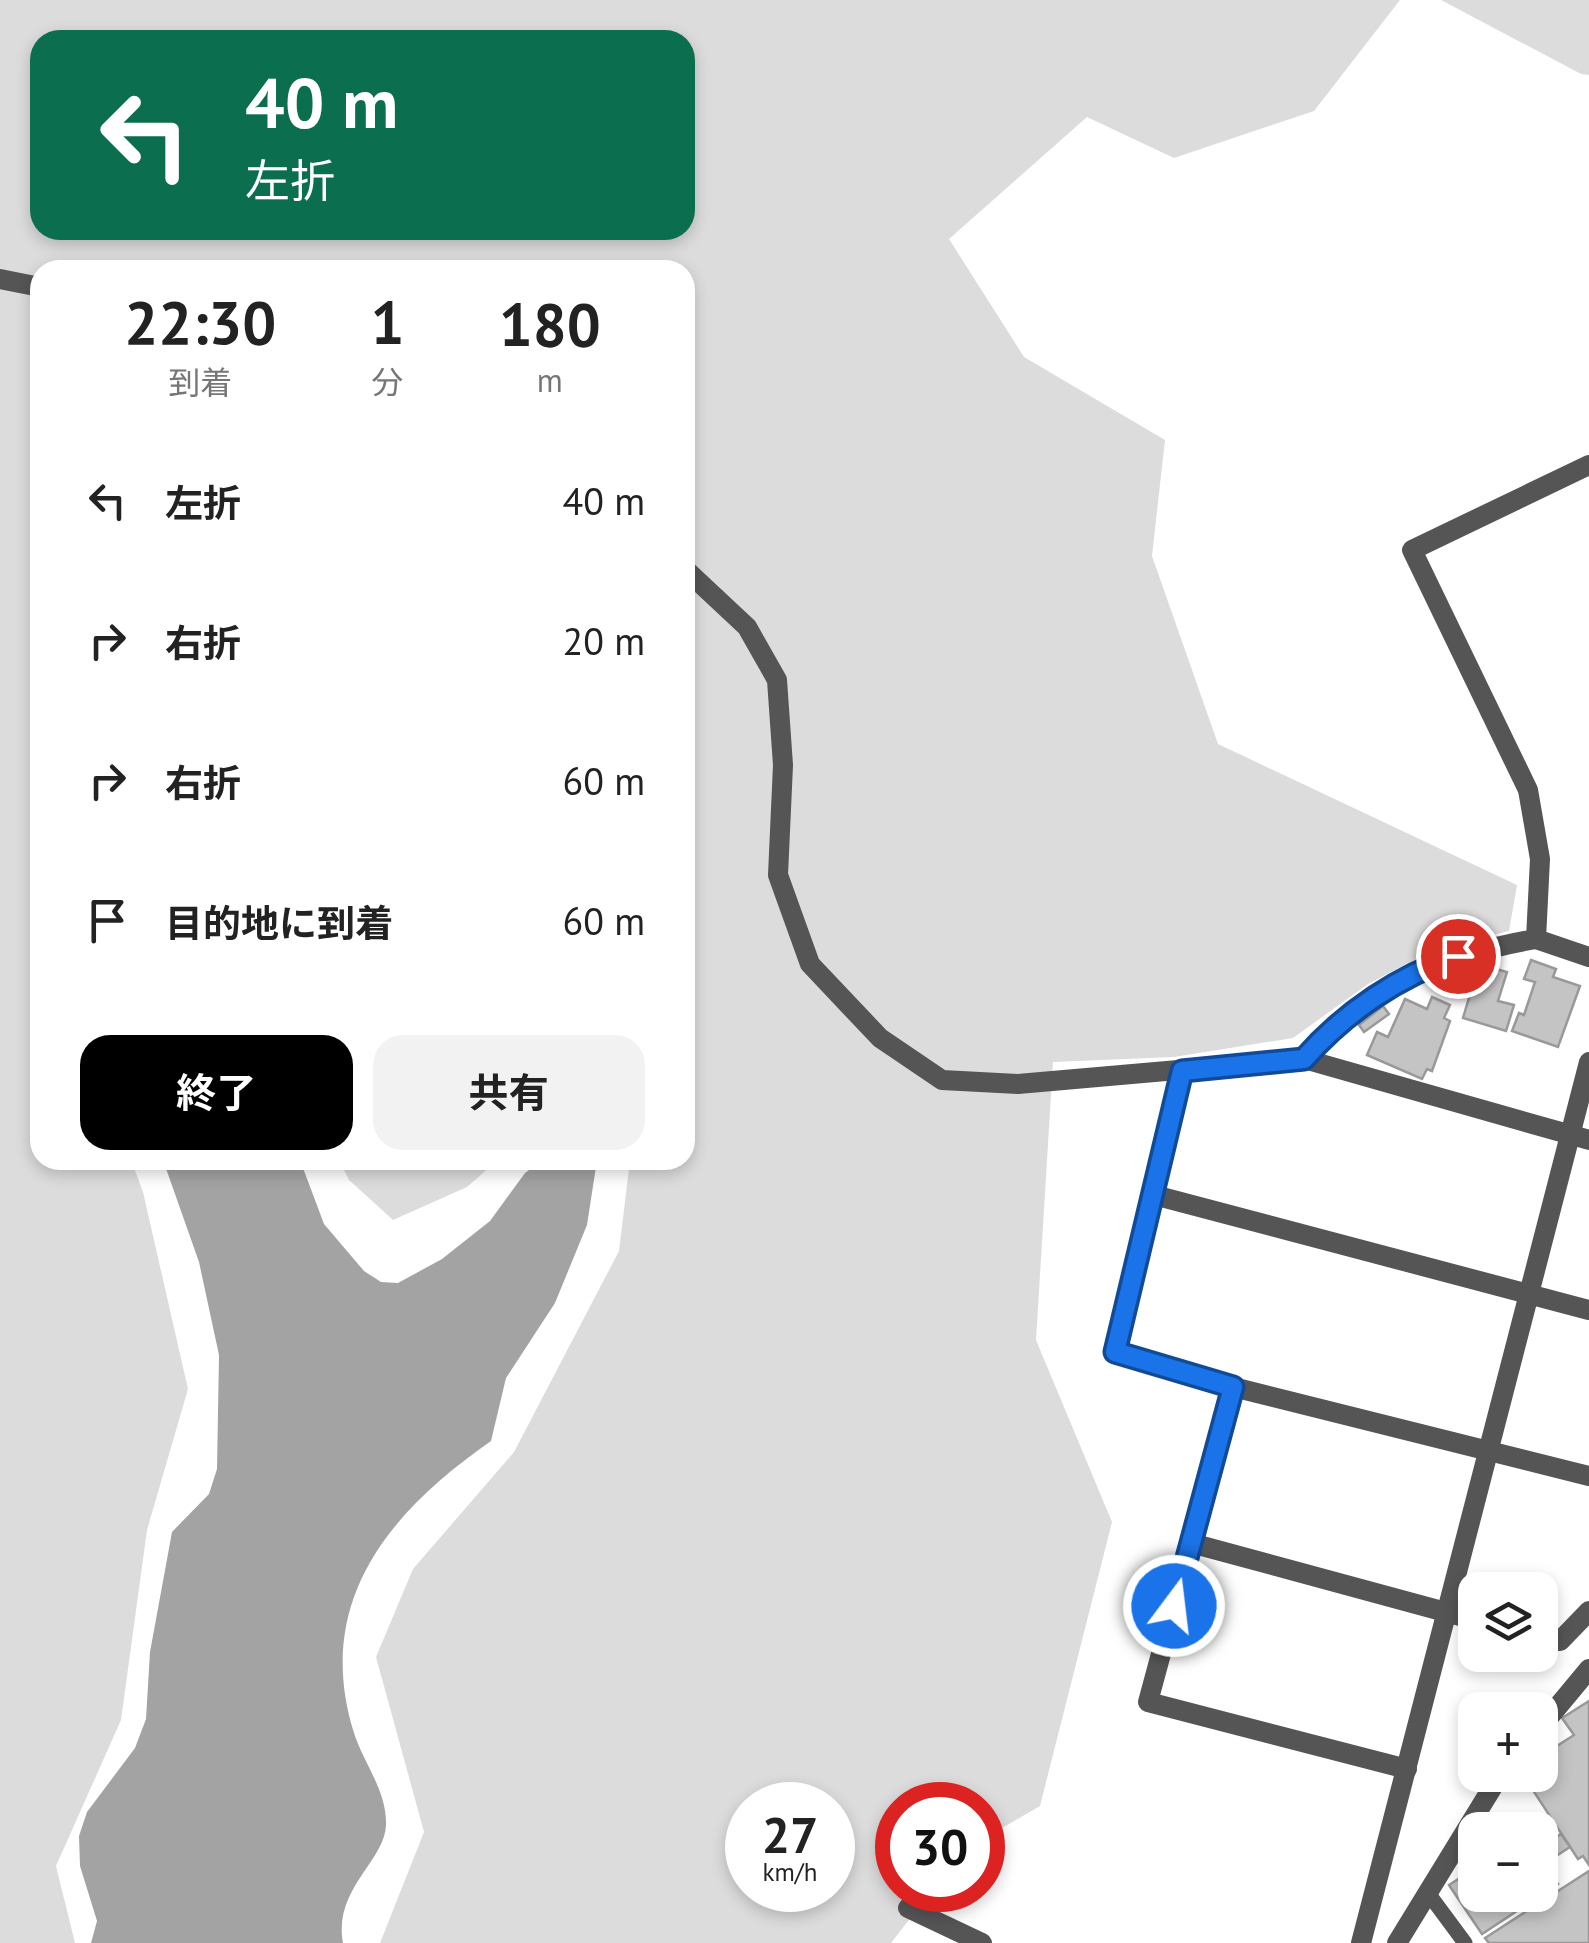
<!DOCTYPE html>
<html lang="ja">
<meta charset="utf-8">
<style>
body{margin:0;font-family:"PT Sans","Noto Sans JP",sans-serif;background:#f2f2f2;color:#222;height:100vh;display:flex;flex-direction:column;font-size:38px;white-space:nowrap}
*{box-sizing:border-box;margin:0}
p{font-size:32px;color:#767676}
.icon{flex:none;width:55px;height:55px;fill:none;stroke:currentColor;stroke-width:2;stroke-linecap:round;stroke-linejoin:round}
.map{position:relative;flex:1;overflow:hidden}
.panel{position:absolute;left:30px;top:260px;width:665px;height:910px;display:flex;flex-direction:column;background:#fff;border-radius:30px;box-shadow:0 5px 15px #0003}
.panel>*{flex:none}
.top-card{position:absolute;left:30px;top:30px;width:665px;height:210px;border-radius:30px;box-shadow:0 5px 15px #0003;background:#0b6e4f;color:#fff;overflow:hidden}
.fabs{position:absolute;left:1458px;top:1572px;display:grid;gap:20px}
.fabs a{display:grid;place-items:center;width:100px;height:100px;border-radius:20px;background:#fff;box-shadow:0 5px 15px #0003;font-size:50px}
.speed{position:absolute;left:725px;top:1782px;display:flex;gap:20px;font-size:50px;font-weight:700;text-align:center}
.speed>*{display:grid;place-content:center;width:130px;height:130px;border-radius:50%;background:#fff;box-shadow:0 5px 15px #0003;line-height:1}
.speed small{font-size:25px;font-weight:400}
.speed .limit{border:15px solid #d22;background:#fff;color:#111}
.pin{position:absolute;display:grid;place-items:center;width:85px;height:85px;color:#fff;margin:-42px;border:5px solid #fff;border-radius:50%;box-shadow:0 2px 10px #0007}
.me{position:absolute;width:110px;margin:-55px;rotate:15deg;stroke-linejoin:round;filter:drop-shadow(0 0 8px #0008)}
.turn{display:flex;align-items:center;gap:35px;height:210px;padding:0 50px;font-size:45px}
.turn .icon{width:130px;height:130px;stroke-width:2.5}
.turn b{display:block;font-size:70px;line-height:85px}
.eta{display:flex;justify-content:space-evenly;align-items:center;height:170px;text-align:center}
.eta b{font-size:60px;font-weight:700;line-height:70px}
.primary-button{display:flex;gap:20px;margin-top:auto;padding:20px 50px}
.primary-button a{flex:1;height:115px;border-radius:30px;background:#000;color:#fff;font-size:40px;font-weight:700;line-height:115px;text-align:center}
.primary-button a+a{background:#f2f2f2;color:#222}
ul{padding:0;list-style:none}
li{display:flex;align-items:center;gap:30px;height:140px;padding:0 50px}
li div{flex:1}
li b{display:block;font-size:38px}
li em{font-style:normal}
.map>svg:first-child{display:block}
.green{fill:#dcdcdc;fill-rule:evenodd}
.water{fill:#a3a3a3}
.building{fill:#c4c4c4;stroke:#999;stroke-width:2.5}
.lines{fill:none;stroke-linecap:round;stroke-linejoin:round}
.lane{stroke:#555;stroke-width:15}
.street{stroke:#555;stroke-width:20}
.route-casing{stroke:#114b97;stroke-width:25}
.route{stroke:#1a73e8;stroke-width:18}
</style>
<div class="map">
<svg width="1589" height="1943" viewBox="0 0 1589 1943">
<rect width="100%" height="100%" fill="#fff"/>
<g class="green">
<path d="M0,0H1400L1314,111L1174,158L1087,117L949,239L1024,357L1165,440L1152,556L1218,744L1517,885L1509,931L1435,949L1368,984L1293,1038L1174,1057L1053,1062L1036,1340L1112,1522L1040,1806L983,1839L982,1805H898V1890H932L891,1943H380L424,1832L376,1657L413,1569L514,1452L619,1251L630,1160H685V270H40V1160H131L143,1192L188,1389L147,1530L121,1720L56,1866L75,1943H0ZM40,40H685V230H40ZM748,1805H832V1890H748Z"/>
<polygon points="1441,0 1589,0 1589,75 1581,74"/>
<polygon points="339,1160 498,1160 467,1187 393,1220 349,1180"/>
</g>
<path class="water" d="M163,1160H300L324,1224L364,1271L381,1282L398,1283L442,1259L490,1221L525,1173L543,1160H597L587,1225L555,1303L506,1378L491,1441C389,1512 313,1602 354,1733C364,1764 387,1791 386,1825C385,1861 333,1889 343,1943H91L97,1921L80,1866L79,1836L87,1812L135,1748L146,1719L150,1652L172,1532L209,1494L217,1469L219,1355L199,1262Z"/>
<g class="building">
<polygon points="1531,960 1556,969 1553,977 1580,986 1558,1047 1512,1031 1519,1013 1524,1015 1535,982 1524,979"/>
<polygon points="1479,964 1507,972 1498,1001 1514,1005 1506,1031 1463,1018"/>
<polygon points="1432,997 1450,1005 1444,1018 1450,1021 1432,1071 1427,1069 1422,1079 1367,1055 1377,1032 1388,1037 1405,999 1427,1009"/>
<polygon points="1383,1006 1389,1014 1364,1032 1359,1025"/>
<polygon points="1589,1701 1589,1865 1583,1856 1578,1859 1523,1775 1540,1775 1540,1757 1574,1735 1562,1718"/>
<polygon points="1561,1834 1570,1847 1544,1864 1540,1847"/>
<polygon points="1540,1857 1558,1884 1482,1934 1449,1885 1475,1868 1475,1895 1540,1895"/>
<polygon points="1589,1871 1589,1943 1489,1943 1485,1938"/>
</g>
<g class="lines">
<polyline class="lane" points="1428,1893 1465,1943"/>
<g class="street">
<polyline points="0,279 40,287"/>
<polyline points="1589,465 1412,550 1528,790 1540,859 1536,939 1589,957"/>
<polyline points="685,569 747,627 777,680 783,765 778,875 810,964 880,1038 942,1080 1018,1084 1304,1059 1589,1140"/>
<path d="M1304,1059C1366,989 1446,954 1536,939"/>
<polyline points="1182,1071 1115,1352 1233,1387 1589,1476"/>
<polyline points="1154,1195 1589,1310"/>
<polyline points="1233,1387 1148,1702 1407,1769"/>
<polyline points="1191,1543 1475,1620"/>
<polyline points="1540,1636 1560,1641 1589,1611"/>
<polyline points="1540,1728 1589,1669"/>
<polyline points="908,1908 982,1943"/>
<polyline points="1361,1943 1589,1062"/>
<polyline points="1397,1943 1500,1775"/>
</g>
</g>
<g class="lines">
<g class="route-casing">
<path id="route" d="M1174,1606L1233,1387L1115,1352L1182,1071L1304,1059C1345,1012 1399,976 1458,956"/>
</g>
<use href="#route" class="route"/>
</g>
</svg>
<div class="fabs">
<a><svg class="icon" aria-label="layers" viewBox="0 0 24 24"><path d="M12 4l9 5-9 5-9-5zM3 14l9 5 9-5"/></svg></a>
<a>+</a>
<a>−</a>
</div>
<div class="speed"><div>27<small>km/h</small></div><div class="limit">30</div></div>
<div class="pin" style="left:1458px;top:956px;background:#d93025"><svg class="icon" aria-label="arrive" viewBox="0 0 24 24"><path d="M6 21V4h12l-3 4 3 4H6"/></svg></div>
<svg class="me" style="left:1174px;top:1606px" viewBox="-20 -20 40 40"><circle r="17" fill="#1a73e8" stroke="#fff" stroke-width="3"/><path d="M0-11L8 9 0 5-8 9z" fill="#fff"/></svg>
<div class="top-card">
<div class="turn"><svg class="icon" aria-label="left" viewBox="0 0 24 24"><path d="M17 20v-9H6M10 6l-5 5 5 5"/></svg><div><b>40 m</b>左折</div></div>
</div>
<section class="panel">
<div class="eta">
<div><b>22:30</b><p>到着</p></div>
<div><b>1</b><p>分</p></div>
<div><b>180</b><p>m</p></div>
</div>
<ul>
<li><svg class="icon" aria-label="left" viewBox="0 0 24 24"><path d="M17 20v-9H6M10 6l-5 5 5 5"/></svg><div><b>左折</b></div><em>40 m</em></li>
<li><svg class="icon" aria-label="right" viewBox="0 0 24 24"><path d="M7 20v-9h11M14 6l5 5-5 5"/></svg><div><b>右折</b></div><em>20 m</em></li>
<li><svg class="icon" aria-label="right" viewBox="0 0 24 24"><path d="M7 20v-9h11M14 6l5 5-5 5"/></svg><div><b>右折</b></div><em>60 m</em></li>
<li><svg class="icon" aria-label="arrive" viewBox="0 0 24 24"><path d="M6 21V4h12l-3 4 3 4H6"/></svg><div><b>目的地に到着</b></div><em>60 m</em></li>
</ul>
<div class="primary-button"><a>終了</a><a>共有</a></div>
</section>
</div>
